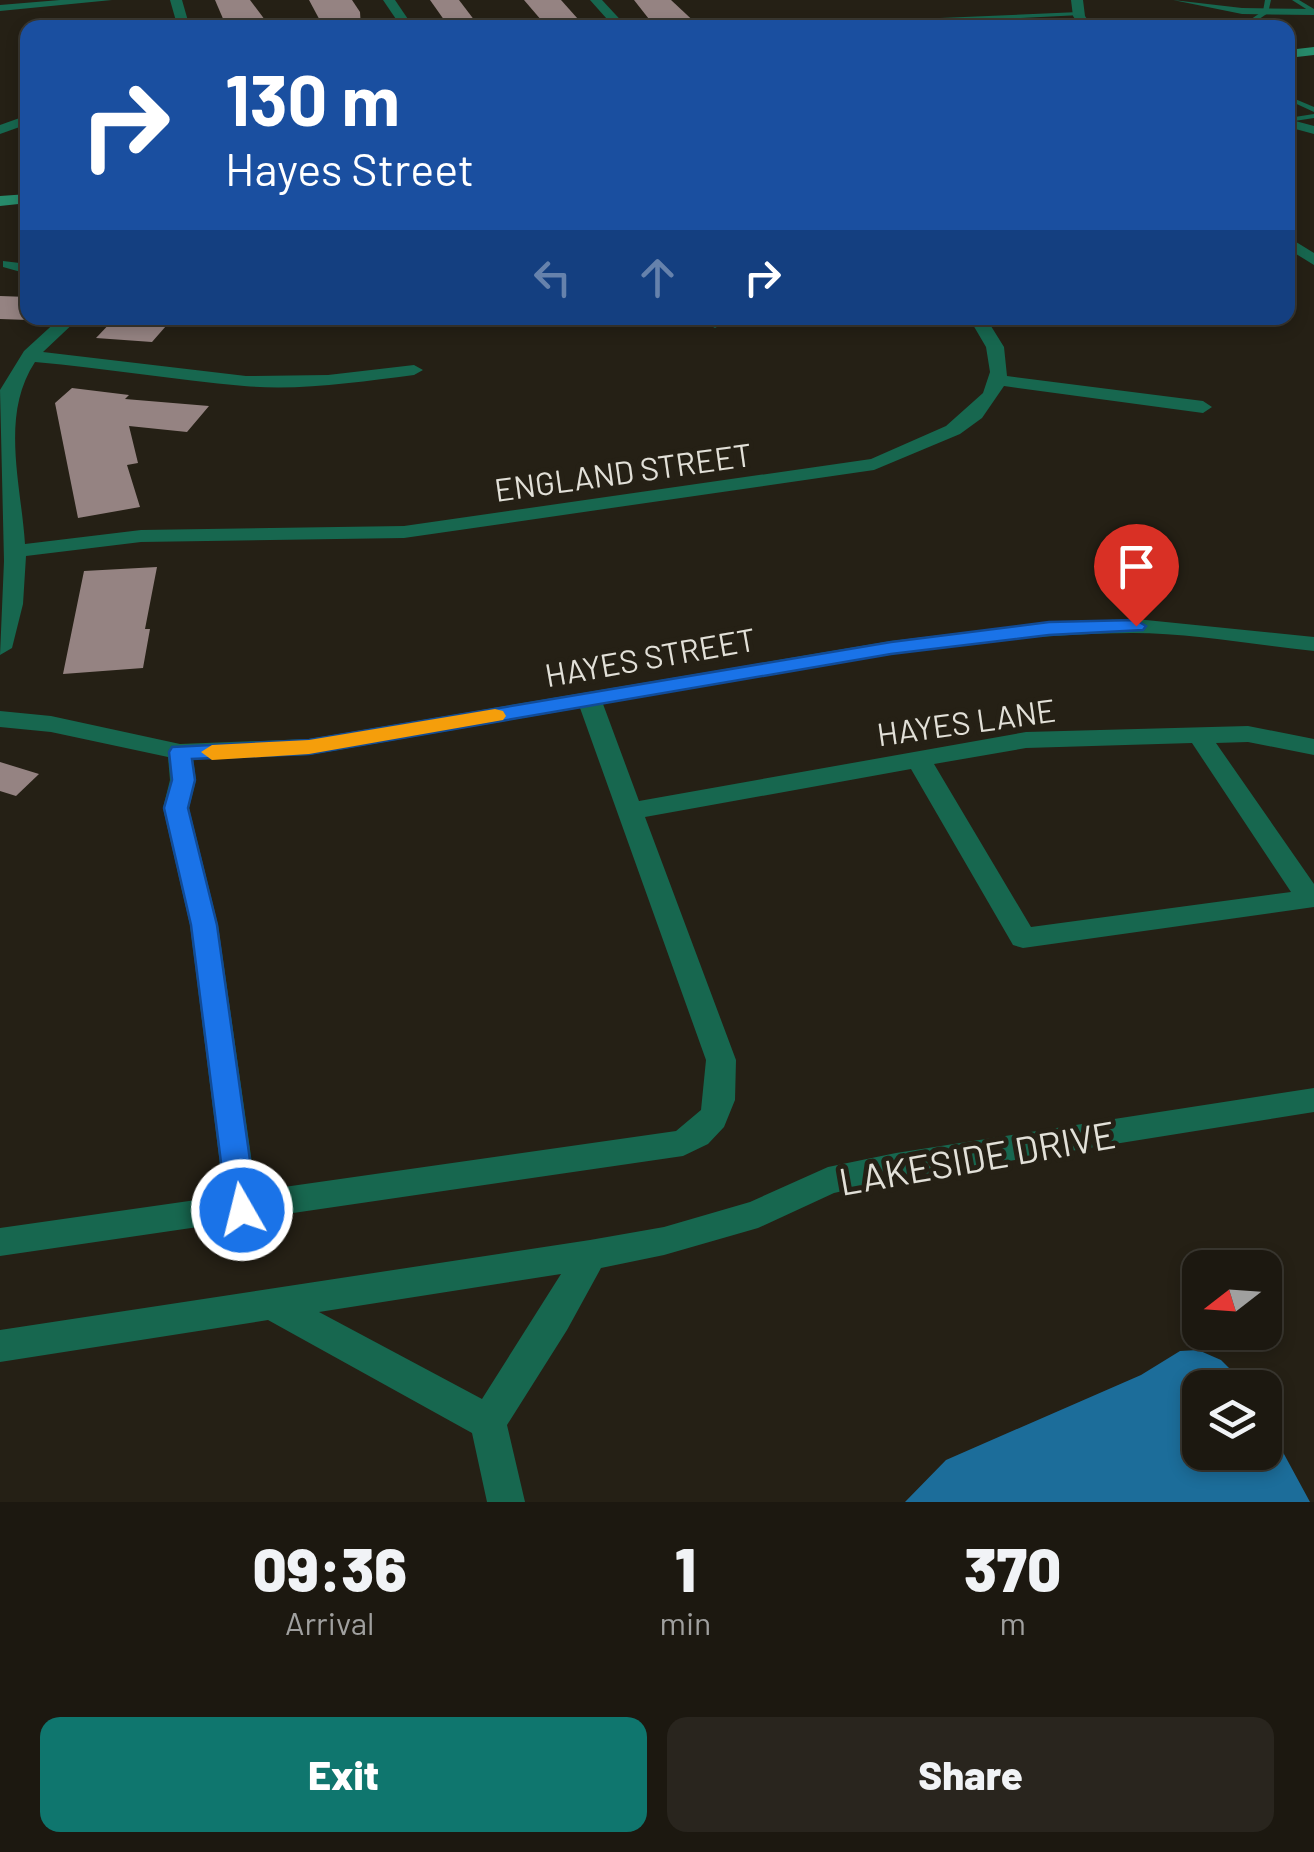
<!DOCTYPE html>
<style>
body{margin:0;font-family:Barlow,sans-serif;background:#29251e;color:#f1f3f6;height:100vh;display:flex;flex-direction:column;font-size:38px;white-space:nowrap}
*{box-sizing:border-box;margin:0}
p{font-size:32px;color:#a0a09f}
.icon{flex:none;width:55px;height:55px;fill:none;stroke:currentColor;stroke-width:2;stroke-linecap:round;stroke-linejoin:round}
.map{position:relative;height:1502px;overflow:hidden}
.panel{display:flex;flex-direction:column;background:#1c1810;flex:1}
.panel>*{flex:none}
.guide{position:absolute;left:20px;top:20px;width:1275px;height:305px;border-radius:20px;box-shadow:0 5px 15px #0003,0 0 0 2px #3a3730;background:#1a4fa0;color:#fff;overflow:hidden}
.needle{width:65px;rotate:253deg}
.buttons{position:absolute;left:1182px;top:1250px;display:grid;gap:20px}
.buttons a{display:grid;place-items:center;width:100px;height:100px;border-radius:20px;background:#1c1810;box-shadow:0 5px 15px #0003,0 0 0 2px #3a3730;font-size:50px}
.pin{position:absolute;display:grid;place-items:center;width:85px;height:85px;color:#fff;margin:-102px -42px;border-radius:50% 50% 50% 0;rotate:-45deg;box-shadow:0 0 10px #0007}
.pin .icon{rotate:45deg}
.me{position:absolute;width:110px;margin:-55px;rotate:352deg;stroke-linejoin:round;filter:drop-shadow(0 0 8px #0008)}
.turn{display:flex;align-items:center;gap:35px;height:210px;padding:0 40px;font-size:45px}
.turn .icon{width:130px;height:130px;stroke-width:2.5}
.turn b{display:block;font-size:70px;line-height:85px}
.lanes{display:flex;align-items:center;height:95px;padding:0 40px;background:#0003;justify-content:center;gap:50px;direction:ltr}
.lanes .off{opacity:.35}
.eta{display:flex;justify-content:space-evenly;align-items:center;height:170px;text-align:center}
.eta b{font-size:60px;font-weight:800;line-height:70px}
.primary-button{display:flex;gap:20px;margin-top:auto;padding:20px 40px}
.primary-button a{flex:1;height:115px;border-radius:20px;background:#0f766e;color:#fff;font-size:40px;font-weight:800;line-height:115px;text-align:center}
.primary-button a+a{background:#29251e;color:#f1f3f6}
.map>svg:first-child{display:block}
.water{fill:#1c6d9a}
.building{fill:#958382}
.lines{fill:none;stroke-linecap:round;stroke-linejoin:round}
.service{fill:#17674f;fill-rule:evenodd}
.minor{fill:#17674f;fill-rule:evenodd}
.secondary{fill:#278b6b;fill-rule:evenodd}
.route{fill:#1a73e8;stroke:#114b97;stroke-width:2.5}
.slow{fill:#f59e0b}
.labels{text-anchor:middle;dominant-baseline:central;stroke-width:10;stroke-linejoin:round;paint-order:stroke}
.street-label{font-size:32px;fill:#e2e0d8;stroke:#252015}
.near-street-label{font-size:38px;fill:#e2e0d8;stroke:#252015}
</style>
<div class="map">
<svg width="1314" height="1502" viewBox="0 0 1314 1502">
<rect width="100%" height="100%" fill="#252015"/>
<polygon class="water" points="1198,1350 1221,1360 1248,1387 1200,1388 1200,1452 1265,1452 1265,1419 1310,1502 905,1502 946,1460 1141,1375 1180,1351"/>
<g class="building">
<polygon points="215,0 250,0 271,28 227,28"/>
<polygon points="309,0 352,0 360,12 361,28 324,28"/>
<polygon points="430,0 459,0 475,21 447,24"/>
<polygon points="524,0 561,0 586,28 548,28"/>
<polygon points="634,0 671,0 701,28 656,28"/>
<polygon points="0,296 28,297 28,320 0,319"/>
<polygon points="115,318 173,318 152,342 96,338"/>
<polygon points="72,388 129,395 125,399 209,406 187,432 129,426 138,463 127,465 140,507 78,518 55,403"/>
<polygon points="157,567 145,629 150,629 143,668 63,674 84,571"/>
<polygon points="0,762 39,774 16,796 0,791"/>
</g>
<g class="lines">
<g class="service">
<polygon points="1265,0 1271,0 1268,13 1246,28 1238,28 1263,11"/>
<polygon points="1292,0 1299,0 1314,9 1314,14"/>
<polygon points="1079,12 1081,15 940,22 923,27 920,25 940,18"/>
<polygon points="1288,96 1314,107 1314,112 1288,100"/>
<polygon points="1314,114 1314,118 1288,122 1288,118"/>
</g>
<g class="minor">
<polygon points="60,0 112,0 0,11 0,5"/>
<polygon points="170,0 182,0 190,28 178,28"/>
<polygon points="383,0 395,0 414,28 402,28"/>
<polygon points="590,0 602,0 628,28 615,28"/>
<polygon points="1071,0 1083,0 1085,16 1093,28 1081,28 1073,16"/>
<polygon points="1173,0 1242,8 1314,9 1314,15 1242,14"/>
<polygon points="28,115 28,124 0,134 0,125"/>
<polygon points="1288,119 1314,126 1314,134 1288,127"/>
<polygon points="1288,237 1314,253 1314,265 1288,249"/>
<polygon points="3,261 28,264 28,274 3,267"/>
<path d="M60,318H79L43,352L246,376L328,375L414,365L423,370L414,375C358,382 300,391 244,386C174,380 105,368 35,362C0,415 21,483 25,544L141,530L404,526L871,459L946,426L983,393L990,372L986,347L969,318H986L1004,347L1007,376L1203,401L1212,407L1203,413L1004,386L982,418L960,434L874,470L404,538L141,542L26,556L23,604L12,648L0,655L4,561L0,390L24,351Z"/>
<polygon points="712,318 733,318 715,328 706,323"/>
<path d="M1136,619L1314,637V651C1254,645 1192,633 1132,633C954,634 777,674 603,704L639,801L1026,732L1248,726L1314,739V755L1248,742L1216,743L1314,884V907L1023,948L1013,945L911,769L645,817L736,1060L735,1100L724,1127L708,1144L683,1156L0,1256V1228L224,1196L190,925L163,808L170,780L168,757L51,732L0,727V711L51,716L180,744L309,739L891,641L1049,622ZM580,708L706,1060L701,1110L676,1131L256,1191L218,925L189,808L196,780L193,759L309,755ZM1192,743L1291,892L1031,927L934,764L1026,748Z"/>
<path d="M1314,1088V1112L896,1179L834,1193L758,1228L664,1255L601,1268L567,1330L507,1425L525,1502H487L472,1433L268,1320L0,1362V1330L590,1240L664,1227L750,1202L828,1167L896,1153ZM561,1274L482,1399L319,1312Z"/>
</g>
<g class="secondary">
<polygon points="1314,47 1314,55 1288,58 1288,50"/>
<polygon points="28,194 28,203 0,206 0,196"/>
</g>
</g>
<polygon class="route" points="1136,620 1146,626 1143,630 1049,635 891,654 309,754 192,759 195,780 188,808 217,925 257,1210 253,1218 242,1222 232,1218 227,1210 191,925 164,808 172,780 169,752 172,747 309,740 891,642 1049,622"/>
<polygon class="slow" points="495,709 503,711 506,716 503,720 309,754 212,760 201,752 212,745 309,740"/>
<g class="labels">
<g class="street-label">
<text transform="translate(623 471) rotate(-8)">ENGLAND STREET</text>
<text transform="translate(650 656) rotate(-10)">HAYES STREET</text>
<text transform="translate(966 721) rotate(-8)">HAYES LANE</text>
</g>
<g class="near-street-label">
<text transform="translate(977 1157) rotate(-10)">LAKESIDE DRIVE</text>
</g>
</g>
</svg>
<div class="buttons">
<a><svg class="needle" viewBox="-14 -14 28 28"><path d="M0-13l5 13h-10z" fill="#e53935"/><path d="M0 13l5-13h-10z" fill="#a0a09f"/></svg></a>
<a><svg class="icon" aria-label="layers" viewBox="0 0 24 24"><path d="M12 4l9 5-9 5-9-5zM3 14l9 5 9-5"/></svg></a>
</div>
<div class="pin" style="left:1136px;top:626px;background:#d93025"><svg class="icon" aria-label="arrive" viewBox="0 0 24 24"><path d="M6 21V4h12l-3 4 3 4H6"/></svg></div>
<svg class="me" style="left:242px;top:1210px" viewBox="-20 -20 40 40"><circle r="17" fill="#1a73e8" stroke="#fff" stroke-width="3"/><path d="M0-11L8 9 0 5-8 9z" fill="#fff"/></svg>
<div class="guide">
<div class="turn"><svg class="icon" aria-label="right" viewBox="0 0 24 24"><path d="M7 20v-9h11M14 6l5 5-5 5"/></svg><div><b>130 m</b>Hayes Street</div></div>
<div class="lanes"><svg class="icon off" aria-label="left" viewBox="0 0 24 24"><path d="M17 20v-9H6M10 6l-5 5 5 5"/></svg><svg class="icon off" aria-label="ahead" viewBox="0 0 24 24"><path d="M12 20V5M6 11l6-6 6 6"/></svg><svg class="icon" aria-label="right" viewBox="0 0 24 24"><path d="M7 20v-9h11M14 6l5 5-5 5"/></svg></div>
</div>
</div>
<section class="panel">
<div class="eta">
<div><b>09:36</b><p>Arrival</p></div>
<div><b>1</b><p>min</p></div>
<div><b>370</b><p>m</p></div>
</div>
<div class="primary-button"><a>Exit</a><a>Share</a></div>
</section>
